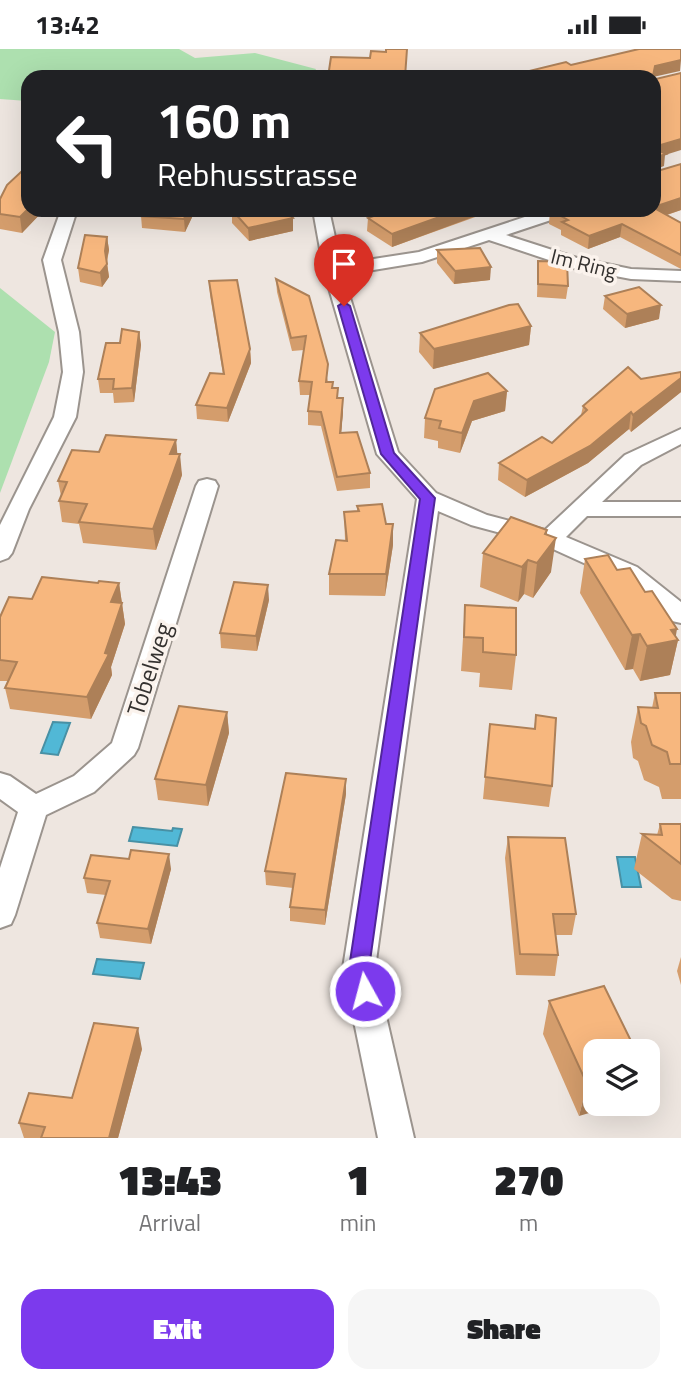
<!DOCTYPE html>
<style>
body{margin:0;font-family:"Titillium Web",sans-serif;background:#f6f6f6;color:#202124;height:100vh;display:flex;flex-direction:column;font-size:26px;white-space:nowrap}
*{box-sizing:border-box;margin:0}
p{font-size:23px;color:#757577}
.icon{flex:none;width:38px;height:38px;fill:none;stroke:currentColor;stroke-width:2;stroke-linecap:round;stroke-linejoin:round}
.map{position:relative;height:1089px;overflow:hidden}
.side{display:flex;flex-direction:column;background:#fff;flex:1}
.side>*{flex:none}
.banner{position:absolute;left:21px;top:21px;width:640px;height:147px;border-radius:21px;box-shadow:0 7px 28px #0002;background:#202124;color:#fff;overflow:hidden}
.controls{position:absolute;left:583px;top:990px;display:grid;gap:14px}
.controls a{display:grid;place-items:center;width:77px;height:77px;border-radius:14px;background:#fff;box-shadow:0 7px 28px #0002;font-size:35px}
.pin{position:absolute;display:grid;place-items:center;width:60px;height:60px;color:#fff;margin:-72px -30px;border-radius:50% 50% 50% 0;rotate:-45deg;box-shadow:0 0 7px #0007}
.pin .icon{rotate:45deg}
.me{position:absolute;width:77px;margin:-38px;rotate:353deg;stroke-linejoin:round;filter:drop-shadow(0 0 5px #0008)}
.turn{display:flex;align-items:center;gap:24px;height:147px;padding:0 21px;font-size:32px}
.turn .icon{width:91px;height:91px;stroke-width:2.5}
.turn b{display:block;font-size:49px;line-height:60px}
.eta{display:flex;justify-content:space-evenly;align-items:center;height:119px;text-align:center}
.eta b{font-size:42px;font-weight:800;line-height:49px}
.button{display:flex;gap:14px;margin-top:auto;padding:14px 21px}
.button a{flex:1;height:80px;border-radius:21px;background:#7c3aed;color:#fff;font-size:28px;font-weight:800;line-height:80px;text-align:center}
.button a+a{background:#f6f6f6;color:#202124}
.status{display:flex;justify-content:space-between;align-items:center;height:49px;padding:0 35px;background:#fff;direction:ltr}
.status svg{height:19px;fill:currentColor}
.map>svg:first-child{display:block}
.green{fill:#ade0af}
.water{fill:#51b8d6;stroke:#4890a4;stroke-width:2}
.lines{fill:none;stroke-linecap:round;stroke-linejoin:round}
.minor-casing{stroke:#9b948e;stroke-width:4}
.minor{fill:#fff;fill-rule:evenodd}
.wall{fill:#d49d6c}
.shaded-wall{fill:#ad8058}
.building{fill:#f7b77e;stroke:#ad8058;stroke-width:2}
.route{fill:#7c3aed;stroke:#51269a;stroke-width:2}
.labels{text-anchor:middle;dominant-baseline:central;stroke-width:7;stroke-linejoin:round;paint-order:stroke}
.far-street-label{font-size:21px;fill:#34312f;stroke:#fbf3ed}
.street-label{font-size:24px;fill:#34312f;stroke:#fbf3ed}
</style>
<div class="status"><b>13:42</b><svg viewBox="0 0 49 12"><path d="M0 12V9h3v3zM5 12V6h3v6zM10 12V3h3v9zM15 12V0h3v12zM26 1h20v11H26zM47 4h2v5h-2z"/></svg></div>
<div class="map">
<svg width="681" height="1089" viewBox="0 0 681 1089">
<rect width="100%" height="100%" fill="#eee6e0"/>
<g class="green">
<polygon points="0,0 179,0 195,9 255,4 316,20 312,28 172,28 104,22 64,28 28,28 27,52 0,50"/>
<polygon points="0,239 55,283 49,313 0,444"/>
</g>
<g class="water">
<polygon points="53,673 70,674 58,706 41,704"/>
<polygon points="133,778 172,782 173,779 182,780 177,797 129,792"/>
<polygon points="617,808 635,808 641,838 622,838"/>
<polygon points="97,910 144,914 140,930 93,925"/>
</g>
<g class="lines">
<g class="minor-casing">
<g id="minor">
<polygon points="61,161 77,161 61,211 79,283 83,323 76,368 29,460 12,504 8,509 0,512 0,476 54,368 63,323 59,283 43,211"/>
<polygon points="313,161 329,161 341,215 419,203 546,161 571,161 569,165 506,186 577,209 631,220 681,222 681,232 631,230 573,219 489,191 422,213 343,226 398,403 436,444 487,466 545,481 625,406 681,380 681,395 641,416 602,453 681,453 681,467 587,467 566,488 637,518 681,553 681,574 672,572 619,530 542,495 471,476 438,462 375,919 414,1089 378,1089 343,919 417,450 377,405 324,222"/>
<polygon points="207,430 215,432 218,437 138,699 134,706 94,743 46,766 15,866 11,875 0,879 0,819 18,763 0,750 0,724 10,727 36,745 74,727 112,694 196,437 199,432"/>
</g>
</g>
<use href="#minor" class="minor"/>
</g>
<g class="wall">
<polygon points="681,115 681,161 667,166 681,174 681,220 620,188 588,200 561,186 561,181 549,175 550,161"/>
<polygon points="0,150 28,161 44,161 22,184 0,180"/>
<polygon points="232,161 291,167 293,182 249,192 232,174"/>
<polygon points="369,161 508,161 497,165 492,162 392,198 367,182 368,169 376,166"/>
<polygon points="195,162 185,183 142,179 141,167"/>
<polygon points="107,188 109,201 107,213 109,228 102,238 80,233 78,219"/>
<polygon points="437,201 490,231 454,235 437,214"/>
<polygon points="538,212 568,237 566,250 537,248"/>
<polygon points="276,230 309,247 328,333 333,333 333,339 338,339 338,349 343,363 341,384 370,424 370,439 337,442 321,377 308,376 308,362 310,346 300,346 299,332 304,301 292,302 277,243"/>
<polygon points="209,232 250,300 251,314 228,373 197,370 196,356 223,325 210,246"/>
<polygon points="605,247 659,270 625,279 603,260"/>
<polygon points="531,277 529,296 433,320 419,303 420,284"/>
<polygon points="139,283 141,296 134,353 114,354 113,344 100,344 98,330 120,294"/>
<polygon points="681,323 681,343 631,383 629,380 588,414 525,448 498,431 499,414 552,394 581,366 583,357 641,330"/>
<polygon points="507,342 505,362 472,372 460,404 438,399 438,392 424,389 425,369"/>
<polygon points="176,391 177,405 182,426 156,501 83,494 79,475 62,473 59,452 61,447 58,432 99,403"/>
<polygon points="357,457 386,475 393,475 393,496 385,547 329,546 329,525 345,491 344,463 357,462"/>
<polygon points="547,481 547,486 551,523 533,549 524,545 518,553 480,538 483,504"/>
<polygon points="585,510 617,521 676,588 678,591 670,626 640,632 633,620 625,621 580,544"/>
<polygon points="98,534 119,534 125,575 111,618 112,626 91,670 10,660 5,639 8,632 0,632 0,568"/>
<polygon points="269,551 257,602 221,599 220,584"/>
<polygon points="465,556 516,606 512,641 479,638 480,624 461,622"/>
<polygon points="655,644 681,644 681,750 662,750 659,738 644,731 638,712 633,709 631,693 638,658 652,659"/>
<polygon points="227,663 229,684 208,757 158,751 155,730"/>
<polygon points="536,666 552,737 549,758 483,750 490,675 534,680"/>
<polygon points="346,730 346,745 325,876 290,872 290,858 293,839 266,836 265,822"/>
<polygon points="660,775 681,775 681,852 672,850 634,820 642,785 657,786"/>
<polygon points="508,788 576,865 572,886 556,886 558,906 555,927 516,926 505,809"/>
<polygon points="129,810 171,820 151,895 100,889 97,874 106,846 87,844 84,829"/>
<polygon points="681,908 681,936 677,922"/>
<polygon points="549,952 634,998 633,1003 595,1003 579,1067 543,985"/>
<polygon points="142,1000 118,1089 24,1089 19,1074 72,1049"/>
</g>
<g class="shaded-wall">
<polygon points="681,11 680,22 653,28 655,17"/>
<polygon points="681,90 681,101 665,106 664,117 654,121 654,98"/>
<polygon points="681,149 681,161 651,171 654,158"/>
<polygon points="28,160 28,161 44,161 22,184 20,168"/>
<polygon points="188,161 195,161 195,162 185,183 184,170"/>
<polygon points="459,161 492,161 392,198 392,185"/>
<polygon points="497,161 508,161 497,165"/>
<polygon points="291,164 291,169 293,169 293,182 249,192 248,179"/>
<polygon points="622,175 620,188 588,200 589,187"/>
<polygon points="107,188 109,201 106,215 105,202"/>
<polygon points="107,215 109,228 102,238 100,224"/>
<polygon points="491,218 490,231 454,235 455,222"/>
<polygon points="661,256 659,270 625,279 627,265"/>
<polygon points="531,277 529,296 433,320 434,300"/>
<polygon points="139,283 141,296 134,353 132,339"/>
<polygon points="250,300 251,314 228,373 227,359"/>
<polygon points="681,329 681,343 631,383 633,366"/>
<polygon points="507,342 505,362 472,372 460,404 462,384 474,352"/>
<polygon points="343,349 343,363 340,398 340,384"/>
<polygon points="631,363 629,380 588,414 525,448 527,431"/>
<polygon points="176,391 178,411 170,405"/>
<polygon points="180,405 182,426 156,501 153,480"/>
<polygon points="393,475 393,496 385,547 386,525"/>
<polygon points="547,481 544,505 556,489 551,523 533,549 537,514 545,485"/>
<polygon points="528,511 524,545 518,553 522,518"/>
<polygon points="119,534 125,575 111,618 112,626 91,670 87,648 105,604 111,553"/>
<polygon points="268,536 269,551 257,602 256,587"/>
<polygon points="677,580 675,592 678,591 670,626 640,632 647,597 671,581"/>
<polygon points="640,585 633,620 625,621 632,586"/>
<polygon points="227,663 229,684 208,757 206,736"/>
<polygon points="346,730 346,745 325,876 325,861"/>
<polygon points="169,805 171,820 151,895 148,880"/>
<polygon points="138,979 142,1000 118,1089 109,1089"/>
<polygon points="595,1032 595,1055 620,1055 579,1067 587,1035"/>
</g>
<g class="building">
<polygon points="386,0 407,0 405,28 328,28 331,8 370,9 371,2 386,3"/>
<polygon points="639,0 681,0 681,11 655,17 653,27 654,28 481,28 507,22 513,26 566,13 571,16"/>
<polygon points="681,24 681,90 654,98 654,28 656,30"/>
<polygon points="654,99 666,105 654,109"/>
<polygon points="681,115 681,149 654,158 654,123"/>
<polygon points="22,122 28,123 28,160 20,168 0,165 0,150 7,136"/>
<polygon points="654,159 681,174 681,206 622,175 589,187 562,173 568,171 550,161 654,161"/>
<polygon points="144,161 188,161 184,170 141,167"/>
<polygon points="232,161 290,161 291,164 288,164 293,169 248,179"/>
<polygon points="390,161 459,161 392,185 368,169"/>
<polygon points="85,186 107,188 105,202 107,215 100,224 78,219"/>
<polygon points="480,199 491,218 455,222 437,201"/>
<polygon points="538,212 567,213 568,237 538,235"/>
<polygon points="276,230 309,247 328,315 326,333 333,333 332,339 338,339 337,349 343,349 340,384 357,383 370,424 337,428 321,363 308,362 312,333 299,332 306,287 291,289"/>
<polygon points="237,231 250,300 227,359 196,356 210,324 224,325 209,232"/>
<polygon points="639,238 661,256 627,265 605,247"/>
<polygon points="518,255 531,277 434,300 420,284 509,256"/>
<polygon points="122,280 139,283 132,339 113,340 114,330 98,330 106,294 120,294"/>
<polygon points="628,318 641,330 681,323 681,329 633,366 631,363 590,397 527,431 499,414 542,388 552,394 587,361 583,357"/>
<polygon points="488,324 507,342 474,352 462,384 439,379 441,372 425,369 435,340"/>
<polygon points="106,386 176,391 170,405 180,405 153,480 79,473 87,455 59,452 67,433 58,432 72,401 99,403"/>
<polygon points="382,455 386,475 393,475 386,525 329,525 336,491 347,492 344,463 359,462 357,457"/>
<polygon points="511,468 547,481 545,485 556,489 537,514 528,511 522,518 483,504"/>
<polygon points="608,506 617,521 630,519 645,543 652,542 677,580 671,581 678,591 647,597 640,585 632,586 585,510"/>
<polygon points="42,528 98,534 99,532 119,534 111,553 122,554 105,604 109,605 87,648 5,639 17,613 0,611 0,568 9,548 32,550"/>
<polygon points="234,533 268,536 256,587 220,584"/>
<polygon points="465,556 516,559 516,606 483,603 483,589 464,588"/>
<polygon points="655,644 681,644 681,715 670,715 667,703 652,696 646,677 641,674 638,658 658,659"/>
<polygon points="179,657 227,663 206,736 155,730"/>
<polygon points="536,666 556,669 552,737 485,728 490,675 535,680"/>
<polygon points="286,724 346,730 325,861 290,858 295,825 265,822"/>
<polygon points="660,775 681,775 681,815 642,785 662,786"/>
<polygon points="508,788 565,789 576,865 553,865 558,906 520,905"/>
<polygon points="131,801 169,805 148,880 97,874 110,832 84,829 91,806 129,810"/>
<polygon points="604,937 634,998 629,1003 595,1003 595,1032 587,1035 549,952"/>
<polygon points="94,974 138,979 109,1089 41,1089 45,1078 19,1074 29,1044 72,1049"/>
</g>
<polygon class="route" points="344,253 350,257 394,404 435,449 369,919 375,942 372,949 365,951 357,949 349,919 420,450 381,405 338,257"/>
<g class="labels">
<g class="far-street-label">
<text transform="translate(584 214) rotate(14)">Im Ring</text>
</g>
<g class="street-label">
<text transform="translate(149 620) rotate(-72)">Tobelweg</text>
</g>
</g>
</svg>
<div class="controls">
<a><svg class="icon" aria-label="layers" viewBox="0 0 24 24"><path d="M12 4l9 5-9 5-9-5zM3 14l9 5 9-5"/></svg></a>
</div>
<div class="pin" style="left:344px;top:257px;background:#d93025"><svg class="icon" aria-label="arrive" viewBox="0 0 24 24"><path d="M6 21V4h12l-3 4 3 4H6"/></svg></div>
<svg class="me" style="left:365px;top:942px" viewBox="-20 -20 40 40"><circle r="17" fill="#7c3aed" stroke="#fff" stroke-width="3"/><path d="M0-11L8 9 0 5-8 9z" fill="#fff"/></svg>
<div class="banner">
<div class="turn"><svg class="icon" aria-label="left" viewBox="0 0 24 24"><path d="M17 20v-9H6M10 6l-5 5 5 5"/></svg><div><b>160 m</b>Rebhusstrasse</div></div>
</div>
</div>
<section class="side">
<div class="eta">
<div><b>13:43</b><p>Arrival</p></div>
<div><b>1</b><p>min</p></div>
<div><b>270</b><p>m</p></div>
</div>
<div class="button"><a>Exit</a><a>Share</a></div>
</section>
